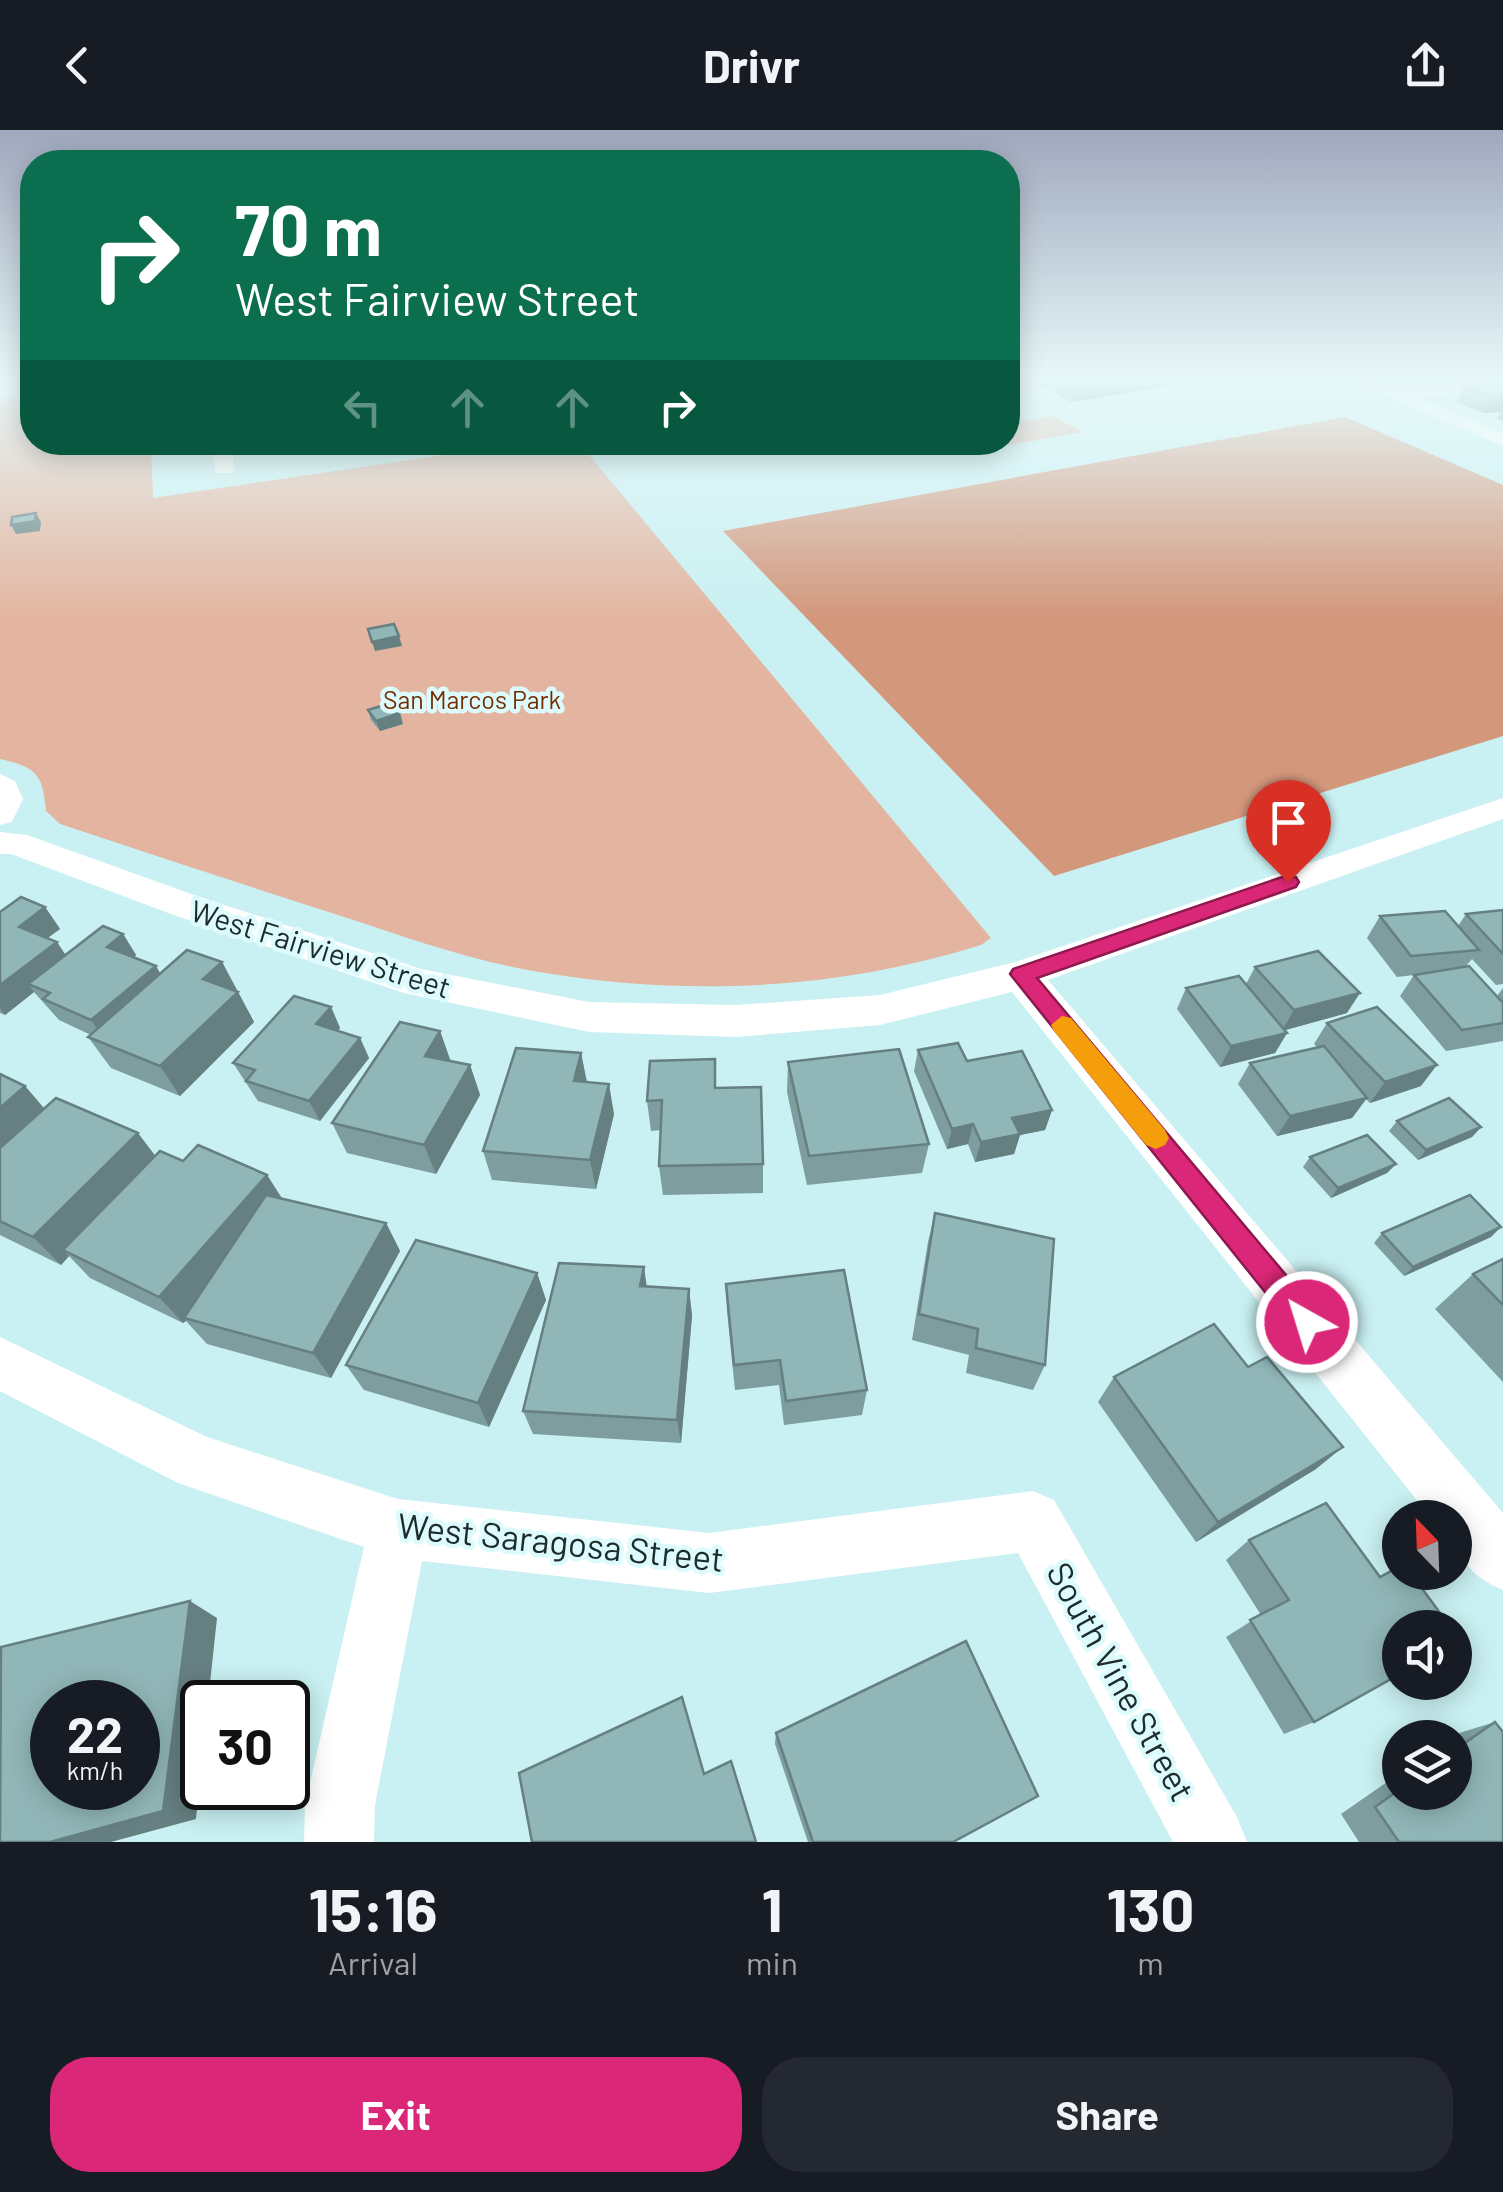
<!DOCTYPE html>
<style>
body{margin:0;font-family:Barlow,sans-serif;background:#242831;color:#f1f3f6;height:100vh;display:flex;flex-direction:column;font-size:38px;white-space:nowrap}
*{box-sizing:border-box;margin:0}
p{font-size:32px;color:#9ea1a6}
.icon{flex:none;width:55px;height:55px;fill:none;stroke:currentColor;stroke-width:2;stroke-linecap:round;stroke-linejoin:round}
.map{position:relative;height:1712px;overflow:hidden}
.sheet{display:flex;flex-direction:column;background:#171b24;flex:1}
.sheet>*{flex:none}
.top-card{position:absolute;left:20px;top:20px;width:1000px;height:305px;border-radius:40px;box-shadow:0 5px 25px #0003;background:#0b6e4f;color:#fff;overflow:hidden}
.needle{width:65px;rotate:337deg}
.controls{position:absolute;left:1382px;top:1370px;display:grid;gap:20px}
.controls a{display:grid;place-items:center;width:90px;height:90px;border-radius:50%;background:#171b24;box-shadow:0 5px 25px #0003;font-size:50px}
.speed{position:absolute;left:30px;top:1550px;display:flex;gap:20px;font-size:50px;font-weight:700;text-align:center}
.speed>*{display:grid;place-content:center;width:130px;height:130px;border-radius:50%;background:#171b24;box-shadow:0 5px 25px #0003;line-height:1}
.speed small{font-size:25px;font-weight:400}
.speed .limit{border:5px solid #111;border-radius:15px;background:#fff;color:#111}
.pin{position:absolute;display:grid;place-items:center;width:85px;height:85px;color:#fff;margin:-102px -42px;border-radius:50% 50% 50% 0;rotate:-45deg;box-shadow:0 0 10px #0007}
.pin .icon{rotate:45deg}
.me{position:absolute;width:110px;margin:-55px;rotate:321deg;stroke-linejoin:round;filter:drop-shadow(0 0 8px #0008)}
.turn{display:flex;align-items:center;gap:35px;height:210px;padding:0 50px;font-size:45px}
.turn .icon{width:130px;height:130px;stroke-width:2.5}
.turn b{display:block;font-size:70px;line-height:85px}
.lanes{display:flex;align-items:center;height:95px;padding:0 50px;background:#0003;justify-content:center;gap:50px;direction:ltr}
.lanes .off{opacity:.35}
.eta{display:flex;justify-content:space-evenly;align-items:center;height:170px;text-align:center}
.eta b{font-size:60px;font-weight:700;line-height:70px}
.button{display:flex;gap:20px;margin-top:auto;padding:20px 50px}
.button a{flex:1;height:115px;border-radius:40px;background:#db2777;color:#fff;font-size:40px;font-weight:700;line-height:115px;text-align:center}
.button a+a{background:#242831;color:#f1f3f6}
header{display:flex;justify-content:space-between;align-items:center;height:130px;padding:0 50px;background:#171b24;font-size:45px;font-weight:700}
.map>svg:first-child{display:block}
.green{fill:#e3b5a0}
.water{fill:#d3977c}
.lines{fill:none;stroke-linecap:round;stroke-linejoin:round}
.minor{fill:#fff;fill-rule:evenodd}
.wall{fill:#7d9d9e}
.shaded-wall{fill:#667f81}
.building{fill:#91b6b8;stroke:#667f81;stroke-width:2.5;fill-rule:evenodd}
.route{fill:#db2777;stroke:#8e194d;stroke-width:2.5}
.slow{fill:#f59e0b}
.labels{text-anchor:middle;dominant-baseline:central;stroke-width:9;stroke-linejoin:round;paint-order:stroke}
.far-park-label{font-size:25px;fill:#732c00;stroke:#ddfbfd}
.street-label{font-size:30px;fill:#1d2b2c;stroke:#ddfbfd}
.near-street-label{font-size:35px;fill:#1d2b2c;stroke:#ddfbfd}
</style>
<header><svg class="icon" aria-label="back" viewBox="0 0 24 24"><path d="M15 5l-7 7 7 7"/></svg>Drivr<svg class="icon" aria-label="share" viewBox="0 0 24 24"><path d="M12 15V3M7 8l5-5 5 5M5 13v7h14v-7"/></svg></header>
<div class="map">
<svg width="1503" height="1712" viewBox="0 0 1503 1712">
<rect width="100%" height="100%" fill="#c9f0f2"/>
<g class="green">
<path d="M32,267V312L151,313L153,368L526,313H579L991,808L981,815C838,860 687,867 539,842C471,831 406,807 341,786C247,756 154,725 60,694L46,681C43,645 37,637 0,629V271Z"/>
<polygon points="1054,286 1082,302 966,323 951,313 1008,312 1008,294"/>
</g>
<polygon class="water" points="1345,287 1503,355 1503,606 1054,746 723,401"/>
<g class="lines">
<g class="minor">
<path d="M1343,248C1372,248 1375,256 1398,260C1417,264 1475,248 1503,248V254L1419,269L1503,303V316Z"/>
<polygon points="32,251 32,262 0,267 0,255"/>
<polygon points="210,312 230,312 235,338 232,343 216,343"/>
<polygon points="0,644 15,651 23,669 12,692 0,695"/>
<path d="M1503,668V689L1048,850L1503,1383V1460C1467,1445 1455,1425 1455,1388H1431L1012,862L880,895L736,907L589,902L404,863L171,784L11,724H0V702L27,705L197,766L421,839L589,872L736,875L880,865L1015,832Z"/>
<polygon points="0,1207 207,1307 398,1369 709,1403 1033,1361 1054,1370 1237,1687 1247,1712 1173,1712 1018,1423 709,1463 422,1431 375,1675 374,1712 304,1712 305,1675 364,1417 178,1353 0,1261"/>
</g>
</g>
<g class="wall">
<polygon points="1036,248 1190,248 1188,253 1071,272 1035,253"/>
<polygon points="1503,250 1503,291 1497,288 1501,282 1484,283 1457,273 1464,257"/>
<polygon points="368,580 403,594 380,601 371,590"/>
<polygon points="45,777 60,799 47,808 66,825 123,804 136,825 134,828 156,836 160,844 222,832 254,892 180,966 111,938 88,907 91,905 59,890 34,862 5,885 0,883 0,782"/>
<polygon points="1503,780 1503,854 1496,855 1472,829 1466,836 1497,866 1503,858 1503,911 1446,921 1400,866 1414,845 1397,847 1367,808 1380,786 1458,796 1466,784"/>
<polygon points="1255,837 1347,883 1285,900 1287,903 1275,923 1220,937 1177,879 1186,858 1246,854"/>
<polygon points="331,877 340,898 338,901 360,908 369,928 320,991 258,971 233,933"/>
<polygon points="1327,893 1421,956 1370,973 1366,969 1352,988 1277,1006 1238,954 1250,933 1317,917 1314,914"/>
<polygon points="440,901 450,931 470,935 480,965 436,1044 347,1023 332,993"/>
<polygon points="918,920 967,931 1052,980 1045,1000 1020,1005 1014,1024 975,1032 968,1014 947,1019 914,941"/>
<polygon points="581,923 587,952 614,984 596,1059 492,1050 483,1021"/>
<polygon points="715,929 716,958 763,1034 763,1063 663,1065 659,1036 661,1000 651,1001 647,971"/>
<polygon points="788,932 929,1014 922,1043 807,1055 787,962"/>
<polygon points="0,944 25,956 44,978 155,1026 267,1045 282,1068 386,1093 400,1121 331,1248 207,1214 186,1191 183,1193 90,1148 69,1126 61,1135 0,1105"/>
<polygon points="1397,991 1481,997 1472,1007 1418,1030 1389,1001"/>
<polygon points="1310,1027 1396,1034 1387,1043 1331,1068 1303,1037"/>
<polygon points="935,1083 1045,1235 1033,1260 966,1243 969,1225 912,1210 928,1112"/>
<polygon points="1382,1103 1491,1107 1404,1146 1374,1113"/>
<polygon points="1503,1129 1503,1252 1435,1179 1473,1144"/>
<polygon points="537,1143 546,1170 489,1297 364,1260 346,1235"/>
<polygon points="726,1154 867,1260 862,1285 784,1295 779,1255 735,1260 727,1181"/>
<polygon points="647,1156 689,1159 692,1186 681,1313 533,1304 523,1281"/>
<polygon points="1114,1247 1316,1339 1196,1412 1098,1272"/>
<polygon points="1326,1373 1314,1592 1284,1604 1226,1507 1261,1485 1226,1430 1249,1410"/>
<polygon points="1495,1592 1503,1712 1359,1712 1341,1684 1400,1643 1400,1662 1455,1662 1455,1608 1451,1608 1456,1604"/>
<polygon points="776,1603 953,1712 808,1712 775,1614"/>
</g>
<g class="shaded-wall">
<polygon points="1082,248 1190,248 1188,253 1071,272 1075,249"/>
<polygon points="1503,266 1503,277 1501,282 1484,283 1492,267"/>
<polygon points="36,383 41,392 40,401 16,404 11,395"/>
<polygon points="399,506 402,516 375,521 372,512"/>
<polygon points="400,583 403,594 380,601 376,591"/>
<polygon points="45,777 60,799 34,818 19,797"/>
<polygon points="123,804 136,825 121,838 107,817"/>
<polygon points="57,812 71,833 28,854 34,862 5,885 0,878 0,855"/>
<polygon points="222,832 254,892 180,966 160,936 203,849"/>
<polygon points="156,836 168,857 106,911 91,890"/>
<polygon points="1360,863 1347,883 1282,901 1294,880"/>
<polygon points="331,877 340,898 325,915 316,894"/>
<polygon points="440,901 451,932 425,926"/>
<polygon points="1287,903 1275,923 1220,937 1231,916"/>
<polygon points="360,908 369,928 320,991 309,971"/>
<polygon points="581,923 587,954 574,951"/>
<polygon points="470,935 480,965 436,1044 424,1015"/>
<polygon points="1437,935 1421,956 1370,973 1385,952"/>
<polygon points="609,954 614,984 596,1059 590,1030"/>
<polygon points="25,956 51,987 0,1032 0,978"/>
<polygon points="1367,968 1352,988 1277,1006 1290,986"/>
<polygon points="1052,980 1045,1000 1020,1005 1014,1024 975,1032 981,1012 1012,988"/>
<polygon points="973,994 968,1014 947,1019 952,999"/>
<polygon points="1481,997 1472,1007 1418,1030 1426,1020"/>
<polygon points="138,1003 160,1032 63,1120 69,1126 61,1135 33,1107"/>
<polygon points="1396,1034 1387,1043 1331,1068 1338,1058"/>
<polygon points="267,1045 285,1074 184,1188 186,1191 183,1193 159,1167"/>
<polygon points="386,1093 400,1121 331,1248 313,1223"/>
<polygon points="1501,1097 1491,1107 1404,1146 1413,1137"/>
<polygon points="644,1137 648,1165 640,1156"/>
<polygon points="537,1143 546,1170 489,1297 478,1273"/>
<polygon points="689,1159 692,1186 681,1313 677,1290"/>
<polygon points="1343,1317 1316,1339 1196,1412 1218,1392"/>
<polygon points="190,1471 217,1488 208,1572 202,1572 202,1625 196,1689 111,1712 50,1712"/>
</g>
<g class="building">
<polygon points="1503,250 1503,266 1492,267 1464,257"/>
<polygon points="36,383 35,391 11,395 12,387"/>
<polygon points="394,494 399,506 372,512 368,499"/>
<polygon points="391,573 400,583 376,591 368,580"/>
<polygon points="21,767 45,777 19,797 57,812 0,855 0,782"/>
<polygon points="1503,780 1503,824 1466,784"/>
<polygon points="1445,781 1479,820 1411,826 1380,786"/>
<polygon points="103,796 123,804 107,817 156,836 91,890 43,869 50,863 28,854"/>
<polygon points="187,820 222,832 203,849 238,862 160,936 88,907"/>
<polygon points="1318,821 1360,863 1294,880 1255,837"/>
<polygon points="1469,836 1503,873 1503,893 1462,900 1414,845"/>
<polygon points="1239,846 1287,903 1231,916 1186,858"/>
<polygon points="294,866 331,877 316,894 360,908 309,971 246,951 255,940 233,933"/>
<polygon points="1377,877 1437,935 1385,952 1327,893"/>
<polygon points="400,892 440,901 425,926 470,935 424,1015 332,993"/>
<polygon points="958,913 967,931 1022,921 1052,980 1012,988 1020,1004 981,1012 973,994 952,999 918,920"/>
<polygon points="1324,916 1367,968 1290,986 1250,933"/>
<polygon points="516,918 581,923 574,951 609,954 590,1030 483,1021"/>
<polygon points="899,919 929,1014 809,1026 788,932"/>
<polygon points="715,929 715,958 761,957 763,1034 659,1036 662,970 647,971 650,931"/>
<polygon points="0,944 25,956 0,978"/>
<polygon points="56,968 138,1003 33,1107 0,1091 0,1018"/>
<polygon points="1449,968 1481,997 1426,1020 1397,991"/>
<polygon points="1367,1005 1396,1034 1338,1058 1310,1027"/>
<polygon points="198,1015 267,1045 159,1167 63,1120 160,1021 183,1031"/>
<polygon points="266,1065 386,1093 313,1223 184,1188"/>
<polygon points="1470,1065 1501,1097 1413,1137 1382,1103"/>
<polygon points="935,1083 1054,1109 1045,1235 976,1218 978,1199 919,1184"/>
<polygon points="416,1110 537,1143 478,1273 346,1235"/>
<polygon points="1503,1129 1503,1175 1473,1144"/>
<polygon points="559,1133 644,1137 640,1156 689,1159 677,1290 523,1281"/>
<polygon points="844,1140 867,1260 786,1271 780,1230 734,1235 726,1154"/>
<polygon points="1214,1194 1248,1237 1267,1227 1343,1317 1218,1392 1114,1247"/>
<polygon points="1326,1373 1380,1447 1400,1436 1400,1442 1410,1442 1451,1498 1400,1498 1400,1544 1314,1592 1250,1490 1289,1470 1249,1410"/>
<path d="M190,1471L163,1681L50,1712H0L1,1517ZM52,1572H138V1658H52Z"/>
<polygon points="966,1511 1038,1666 953,1712 813,1712 776,1603"/>
<polygon points="682,1567 704,1644 731,1631 756,1712 532,1712 519,1643"/>
<polygon points="1495,1592 1503,1602 1503,1712 1399,1712 1375,1677 1400,1659 1400,1662 1455,1662 1455,1620"/>
</g>
<linearGradient id="sky" x2="0" y2="1"><stop stop-color="#9fa8bd"/><stop offset="0.51" stop-color="#e7f8f9"/><stop offset="1" stop-color="#e7f8f9" stop-opacity="0"/></linearGradient>
<rect width="1503" height="488" fill="url(#sky)"/>
<polygon class="route" points="1288,745 1296,747 1299,752 1296,757 1037,848 1317,1182 1322,1192 1317,1202 1307,1206 1297,1202 1010,844 1013,839"/>
<polygon class="slow" points="1062,886 1071,888 1165,1000 1169,1008 1165,1015 1156,1019 1146,1015 1054,901 1051,895"/>
<g class="labels">
<g class="far-park-label">
<text x="472" y="569">San Marcos Park</text>
</g>
<g class="street-label">
<text transform="translate(321 818) rotate(17)">West Fairview Street</text>
</g>
<g class="near-street-label">
<text transform="translate(561 1411) rotate(6)">West Saragosa Street</text>
<text transform="translate(1122 1551) rotate(61)">South Vine Street</text>
</g>
</g>
</svg>
<div class="controls">
<a><svg class="needle" viewBox="-14 -14 28 28"><path d="M0-13l5 13h-10z" fill="#e53935"/><path d="M0 13l5-13h-10z" fill="#9ea1a6"/></svg></a>
<a><svg class="icon" aria-label="sound" viewBox="0 0 24 24"><path d="M4 9h4l5-4v14l-5-4H4zM17 9q2 3 0 6"/></svg></a>
<a><svg class="icon" aria-label="layers" viewBox="0 0 24 24"><path d="M12 4l9 5-9 5-9-5zM3 14l9 5 9-5"/></svg></a>
</div>
<div class="speed"><div>22<small>km/h</small></div><div class="limit">30</div></div>
<div class="pin" style="left:1288px;top:752px;background:#d93025"><svg class="icon" aria-label="arrive" viewBox="0 0 24 24"><path d="M6 21V4h12l-3 4 3 4H6"/></svg></div>
<svg class="me" style="left:1307px;top:1192px" viewBox="-20 -20 40 40"><circle r="17" fill="#db2777" stroke="#fff" stroke-width="3"/><path d="M0-11L8 9 0 5-8 9z" fill="#fff"/></svg>
<div class="top-card">
<div class="turn"><svg class="icon" aria-label="right" viewBox="0 0 24 24"><path d="M7 20v-9h11M14 6l5 5-5 5"/></svg><div><b>70 m</b>West Fairview Street</div></div>
<div class="lanes"><svg class="icon off" aria-label="left" viewBox="0 0 24 24"><path d="M17 20v-9H6M10 6l-5 5 5 5"/></svg><svg class="icon off" aria-label="ahead" viewBox="0 0 24 24"><path d="M12 20V5M6 11l6-6 6 6"/></svg><svg class="icon off" aria-label="ahead" viewBox="0 0 24 24"><path d="M12 20V5M6 11l6-6 6 6"/></svg><svg class="icon" aria-label="right" viewBox="0 0 24 24"><path d="M7 20v-9h11M14 6l5 5-5 5"/></svg></div>
</div>
</div>
<section class="sheet">
<div class="eta">
<div><b>15:16</b><p>Arrival</p></div>
<div><b>1</b><p>min</p></div>
<div><b>130</b><p>m</p></div>
</div>
<div class="button"><a>Exit</a><a>Share</a></div>
</section>
